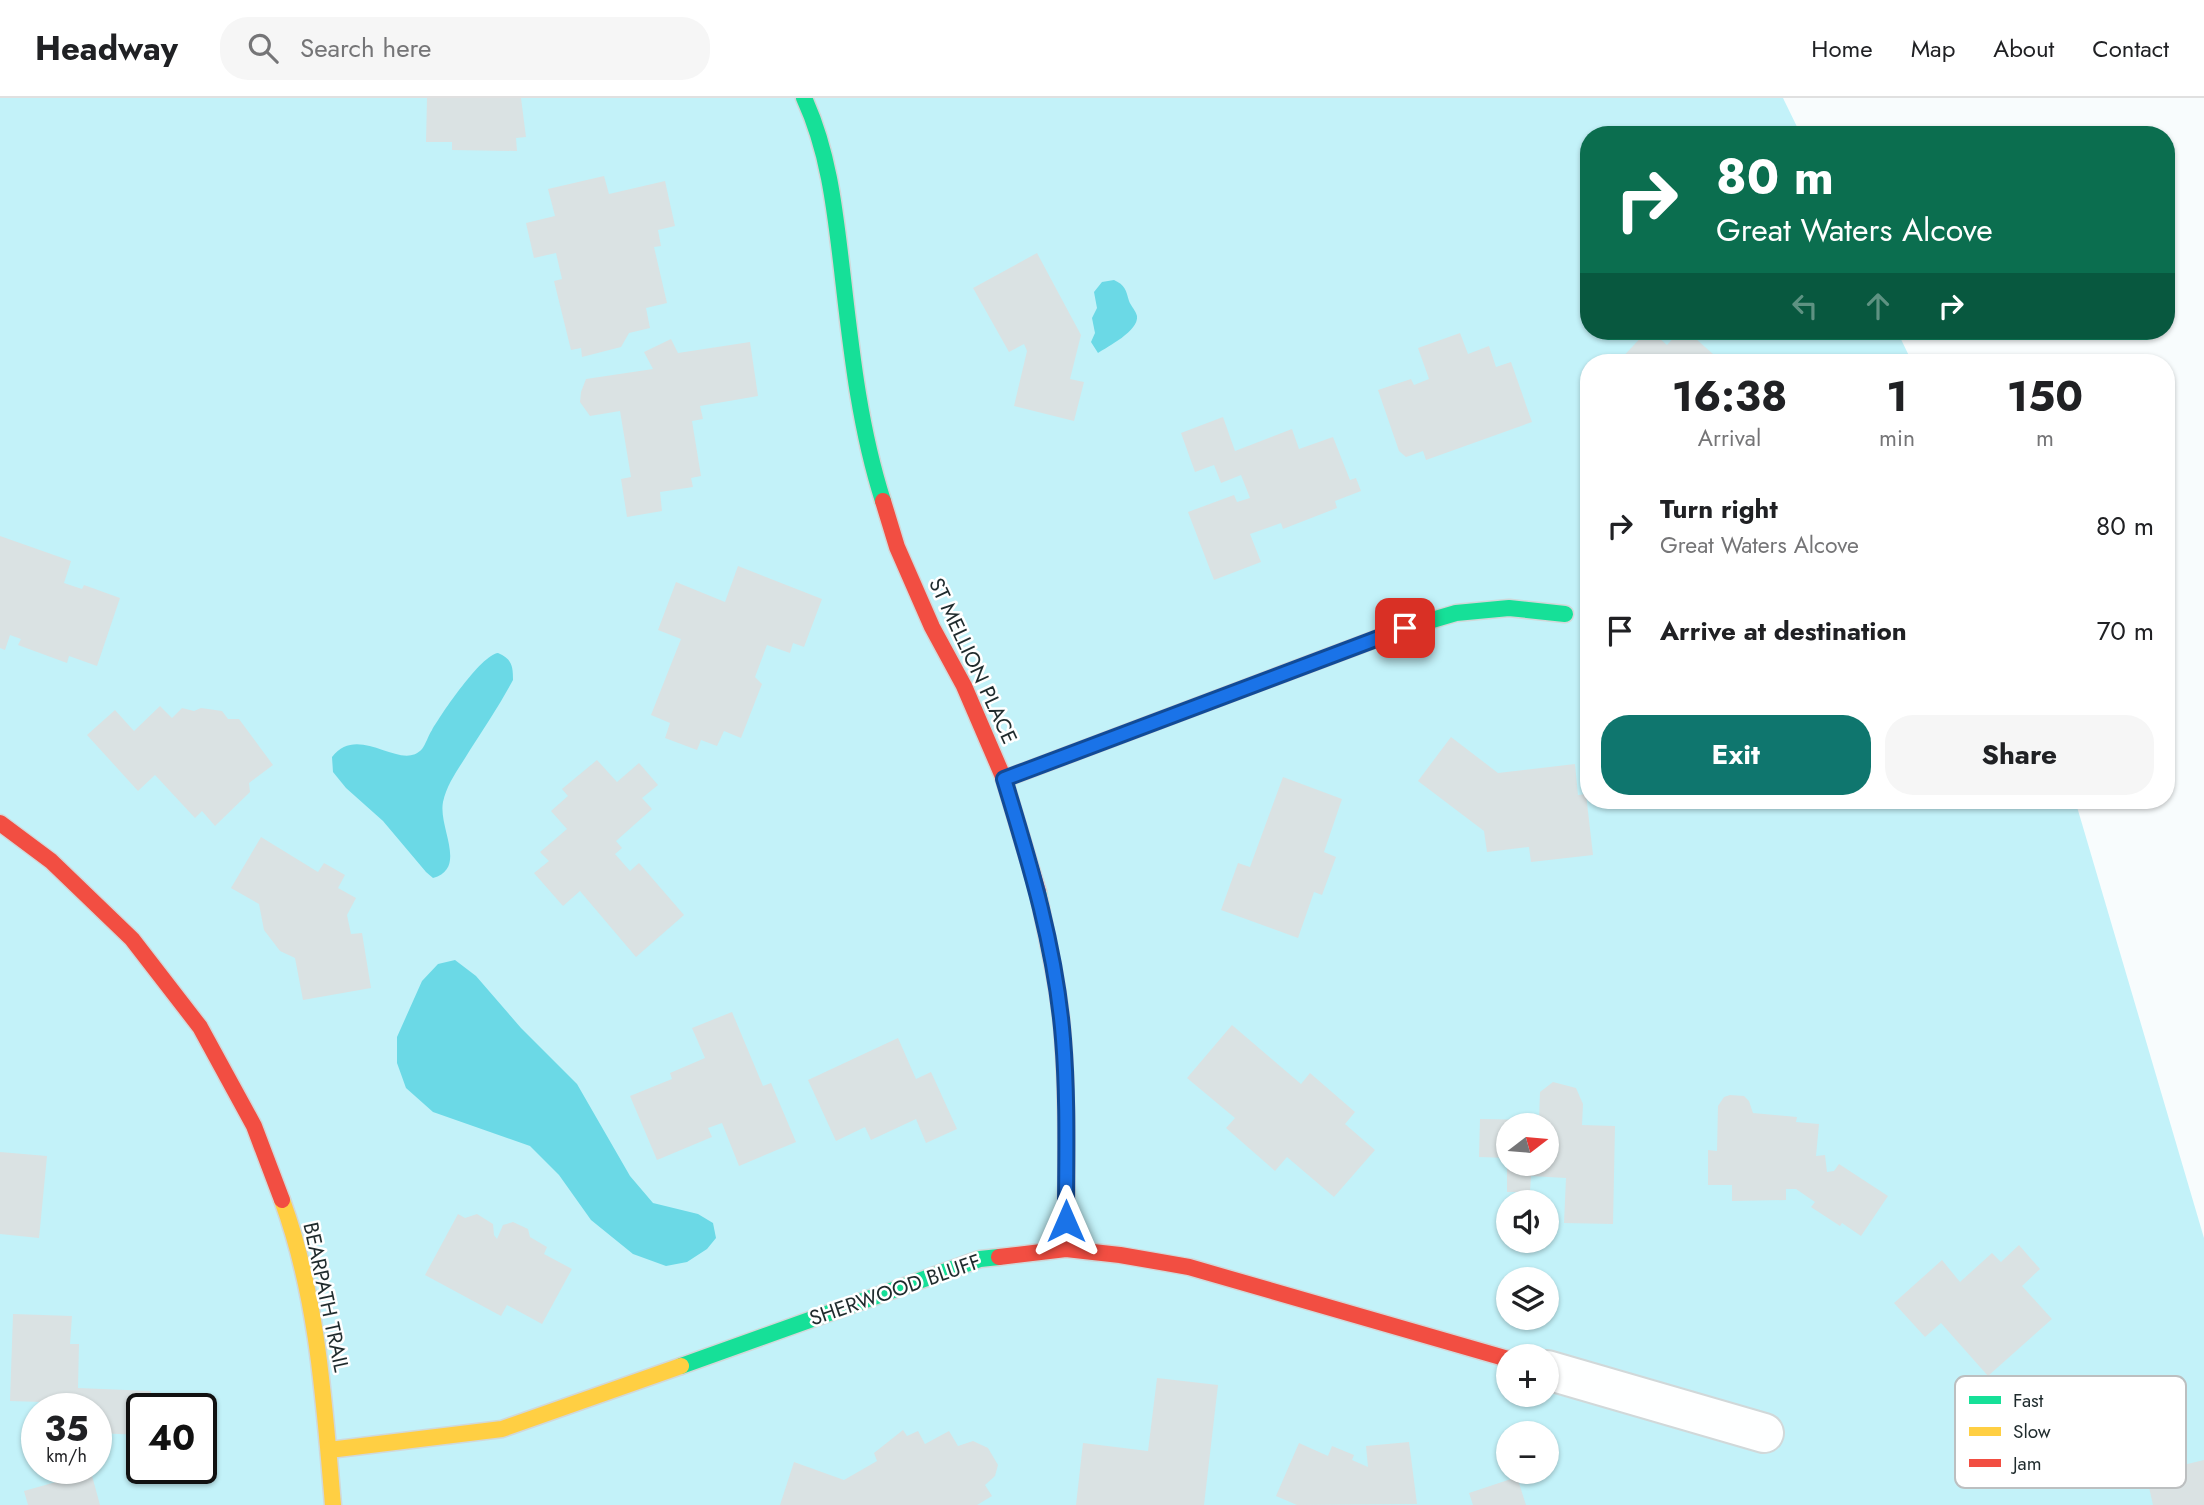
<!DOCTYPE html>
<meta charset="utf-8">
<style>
body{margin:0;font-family:Jost,sans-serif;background:#f6f6f6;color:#202124;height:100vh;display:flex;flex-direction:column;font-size:26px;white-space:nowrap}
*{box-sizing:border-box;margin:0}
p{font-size:23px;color:#757577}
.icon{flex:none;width:38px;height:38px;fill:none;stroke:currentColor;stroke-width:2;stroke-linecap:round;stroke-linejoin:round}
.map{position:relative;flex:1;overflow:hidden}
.sheet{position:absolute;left:1580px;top:256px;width:595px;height:455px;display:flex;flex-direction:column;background:#fff;border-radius:28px;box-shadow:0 2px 5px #0004}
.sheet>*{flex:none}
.banner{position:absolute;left:1580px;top:28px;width:595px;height:214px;border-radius:28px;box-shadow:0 2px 5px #0004;background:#0b6e4f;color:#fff;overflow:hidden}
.needle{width:46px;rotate:74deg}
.controls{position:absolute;left:1496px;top:1015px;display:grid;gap:14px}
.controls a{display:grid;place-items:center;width:63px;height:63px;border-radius:50%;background:#fff;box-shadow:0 2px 5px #0004;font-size:35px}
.speed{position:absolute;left:21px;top:1295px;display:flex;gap:14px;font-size:35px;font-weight:700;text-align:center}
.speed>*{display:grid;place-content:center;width:91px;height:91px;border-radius:50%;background:#fff;box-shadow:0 2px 5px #0004;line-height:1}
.speed small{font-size:18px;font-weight:400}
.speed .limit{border:4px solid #111;border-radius:10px;background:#fff;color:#111}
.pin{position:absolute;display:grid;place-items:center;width:60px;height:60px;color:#fff;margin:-30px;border-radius:14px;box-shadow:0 4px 10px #0006}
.me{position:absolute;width:77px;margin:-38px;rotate:0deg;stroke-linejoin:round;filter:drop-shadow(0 0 5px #0008)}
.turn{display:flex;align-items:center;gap:24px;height:147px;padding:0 21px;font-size:32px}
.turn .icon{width:91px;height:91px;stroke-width:2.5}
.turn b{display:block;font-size:49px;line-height:60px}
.lanes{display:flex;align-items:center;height:66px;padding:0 21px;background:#0003;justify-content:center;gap:35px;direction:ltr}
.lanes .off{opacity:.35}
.eta{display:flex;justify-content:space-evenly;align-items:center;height:119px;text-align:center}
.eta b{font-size:42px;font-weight:700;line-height:49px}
.action{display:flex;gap:14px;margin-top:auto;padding:14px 21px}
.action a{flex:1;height:80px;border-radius:28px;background:#0f766e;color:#fff;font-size:28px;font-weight:700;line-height:80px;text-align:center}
.action a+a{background:#f6f6f6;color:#202124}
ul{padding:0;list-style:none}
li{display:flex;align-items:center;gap:21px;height:105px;padding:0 21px}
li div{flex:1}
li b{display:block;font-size:26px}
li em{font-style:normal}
header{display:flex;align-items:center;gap:42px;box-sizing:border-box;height:98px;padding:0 35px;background:#fff;border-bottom:2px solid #e0e0e0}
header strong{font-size:33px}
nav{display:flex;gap:38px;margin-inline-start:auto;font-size:24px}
.search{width:490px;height:63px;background:#f6f6f6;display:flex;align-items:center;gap:18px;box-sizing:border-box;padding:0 24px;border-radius:28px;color:#757577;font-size:26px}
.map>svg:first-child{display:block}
.green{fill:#c3f2f9;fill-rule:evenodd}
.water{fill:#6bd9e6}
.building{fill:#dae2e3}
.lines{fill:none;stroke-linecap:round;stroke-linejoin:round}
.street-casing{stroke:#d1d8d9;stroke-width:42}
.fast-casing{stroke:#d1d8d9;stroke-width:19}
.slow-casing{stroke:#d1d8d9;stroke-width:19}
.jam-casing{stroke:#d1d8d9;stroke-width:19}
.street{stroke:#feffff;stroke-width:38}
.fast{stroke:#16e098;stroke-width:16}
.slow{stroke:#ffcf43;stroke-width:16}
.jam{stroke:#f24e42;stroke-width:16}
.route-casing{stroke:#114b97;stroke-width:18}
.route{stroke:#1a73e8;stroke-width:12}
.labels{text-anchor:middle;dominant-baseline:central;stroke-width:5;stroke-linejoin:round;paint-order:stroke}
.street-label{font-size:21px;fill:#1f2b2d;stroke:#fff}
.key{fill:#fff;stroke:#bcbfc0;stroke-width:2}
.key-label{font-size:19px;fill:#1f2b2d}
</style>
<header>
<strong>Headway</strong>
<div class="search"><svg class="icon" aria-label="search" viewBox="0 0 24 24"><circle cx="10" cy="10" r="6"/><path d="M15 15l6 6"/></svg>Search here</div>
<nav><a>Home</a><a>Map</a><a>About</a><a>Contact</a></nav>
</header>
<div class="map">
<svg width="2204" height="1407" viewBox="0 0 2204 1407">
<rect width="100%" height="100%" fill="#f8fcfd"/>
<path class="green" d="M0,0H1783L1801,37H1589V233H1897L1912,264H1589V702H2075L2204,1140V1407H0ZM1508,1027H1547V1066H1508ZM1508,1104H1547V1143H1508ZM1508,1181H1547V1220H1508ZM1508,1258H1547V1297H1508ZM37,1311H96V1370H37ZM142,1311H201V1370H142ZM1508,1335H1547V1374H1508Z"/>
<g class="water">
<path d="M1114,182C1125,187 1126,192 1129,203C1131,208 1136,213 1137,218C1139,233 1107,249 1098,255L1091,244L1095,235L1092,220L1097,210L1094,194L1102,184Z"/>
<path d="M498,555C512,561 513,568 513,582C500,606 485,629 470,652C460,669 447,685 443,704C438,730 468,770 433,780L426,774L383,723L346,690L333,674L332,659C359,624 401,675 422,651C426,646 428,638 432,632C442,615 481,557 498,555Z"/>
<polygon points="455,862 476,878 521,930 577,986 630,1078 653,1105 698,1116 713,1125 716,1140 707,1151 687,1164 666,1168 633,1156 591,1122 559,1077 530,1048 433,1014 406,990 397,965 397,939 422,883 438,866"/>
</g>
<g class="building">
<polygon points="427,0 521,0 526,39 516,40 517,53 452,52 452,44 426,44"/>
<polygon points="604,78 609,96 665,83 675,128 658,132 661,148 654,149 667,205 646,210 650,230 629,235 621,249 582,259 581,250 571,252 554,183 562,181 556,155 534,160 526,125 555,118 548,91"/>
<polygon points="1037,155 1081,237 1070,281 1084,284 1074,323 1014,308 1027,253 1024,246 1009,254 973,190"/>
<polygon points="1647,233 1651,233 1667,247 1680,233 1687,233 1722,264 1618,264"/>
<polygon points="1460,235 1468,256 1489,248 1496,269 1511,264 1532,324 1426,362 1423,353 1406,359 1399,353 1378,292 1411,281 1414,287 1429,281 1418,250"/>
<polygon points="671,241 678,255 750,244 758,298 700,308 703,321 692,323 701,378 691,380 693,389 660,394 662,413 627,419 621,381 631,379 620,313 590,318 580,304 581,294 586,281 653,271 644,254"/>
<polygon points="1223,319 1235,353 1292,331 1299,351 1333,339 1350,382 1356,380 1361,393 1335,403 1337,410 1283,431 1281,425 1250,436 1261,464 1214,482 1188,414 1234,397 1237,404 1250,400 1241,377 1221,385 1214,367 1195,374 1181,335"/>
<polygon points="0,438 71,463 64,485 82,491 84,487 120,500 97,568 69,558 67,565 18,547 21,541 10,537 5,552 0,550"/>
<polygon points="738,468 822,501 804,549 793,545 790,555 767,547 755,579 762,586 741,640 724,633 717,648 701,642 697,652 665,640 670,625 651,617 681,541 658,532 676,484 725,504"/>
<polygon points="160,608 172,620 182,610 194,613 201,610 222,613 228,621 239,621 273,667 249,685 250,694 215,728 202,713 195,720 155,677 138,693 87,637 115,612 134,633"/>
<polygon points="1451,639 1498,675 1575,666 1578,697 1586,696 1593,757 1531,764 1529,749 1487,754 1484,733 1418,683"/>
<polygon points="597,662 617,684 639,665 658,687 642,700 652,711 616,743 622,750 615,756 630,773 639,765 684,817 636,859 580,793 563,808 534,775 549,763 540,754 567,731 551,713 568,698 562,691"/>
<polygon points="1283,679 1342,701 1324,754 1336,759 1322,797 1314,794 1298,840 1221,812 1238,765 1250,769"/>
<polygon points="261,739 318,774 324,765 345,777 338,790 356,800 347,817 351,836 362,835 371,890 303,902 295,860 280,853 264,832 259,806 231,790"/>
<polygon points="732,914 763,988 771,985 796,1044 739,1068 722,1025 708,1030 712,1039 657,1062 630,998 672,981 670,975 705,960 692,930"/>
<polygon points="1232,927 1301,986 1310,975 1355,1014 1345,1026 1375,1052 1334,1099 1287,1059 1275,1073 1226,1030 1235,1020 1187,980"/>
<polygon points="898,940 916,981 931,974 957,1031 926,1045 916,1021 871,1042 865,1029 836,1043 808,982"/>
<polygon points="1553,984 1576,990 1583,1006 1582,1027 1615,1028 1613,1126 1564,1125 1566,1080 1531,1078 1530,1094 1507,1094 1507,1066 1547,1066 1547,1027 1508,1027 1508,1060 1479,1059 1480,1021 1539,1022 1540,994"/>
<polygon points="1730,997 1744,998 1749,1003 1753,1015 1797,1019 1796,1024 1819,1026 1816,1058 1825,1057 1827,1074 1834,1073 1839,1066 1888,1098 1861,1138 1842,1125 1840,1128 1811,1109 1815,1104 1796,1091 1786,1091 1786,1102 1732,1103 1732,1087 1708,1087 1708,1052 1717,1053 1718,1008 1724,999"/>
<polygon points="0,1054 47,1058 39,1140 0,1136"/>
<polygon points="458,1116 465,1120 477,1116 493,1126 494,1137 497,1141 503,1127 513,1124 528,1131 530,1139 547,1149 544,1156 572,1171 542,1226 507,1207 501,1218 425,1177"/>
<polygon points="2019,1147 2040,1171 2022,1188 2052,1221 1988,1278 1941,1225 1925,1239 1894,1205 1942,1162 1960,1184 1992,1155 2001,1164"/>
<polygon points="13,1216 72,1218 70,1246 79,1246 78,1290 151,1293 150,1311 142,1311 142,1337 96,1335 96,1311 40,1311 41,1304 10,1303"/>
<polygon points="1157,1280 1218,1287 1204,1407 1076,1407 1083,1345 1148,1353"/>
<polygon points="903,1332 907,1338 918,1333 925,1346 949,1333 958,1348 973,1343 988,1350 998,1367 995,1378 985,1387 992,1398 977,1407 780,1407 794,1364 844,1382 877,1363 874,1355"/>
<polygon points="1409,1344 1417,1406 1297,1407 1276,1398 1299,1345 1328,1358 1332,1348 1354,1357 1352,1362 1368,1369 1366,1348"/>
<polygon points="2204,1362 2204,1407 2153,1407 2146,1376"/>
<polygon points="91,1374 100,1407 28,1407 24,1393"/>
<polygon points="1517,1379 1526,1407 1473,1407 1469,1395"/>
</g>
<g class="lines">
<g class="street-casing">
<polyline id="street" points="1547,1272 1764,1335"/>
</g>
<g class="fast-casing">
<g id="fast">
<path d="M804,0C829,54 835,113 842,172C851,250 859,328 883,403"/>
<polyline points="1285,575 1405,530 1456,515 1509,510 1565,516"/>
<path d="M1038,794C1047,843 1060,892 1063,942C1068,1011 1066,1081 1066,1151"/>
<polyline points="681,1268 980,1161 999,1159"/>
</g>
</g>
<g class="slow-casing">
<g id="slow">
<polyline points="1004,681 1285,575"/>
<path d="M282,1102C318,1200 324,1304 333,1407"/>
<polyline points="329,1352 502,1331 681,1268"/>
</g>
</g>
<g class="jam-casing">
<g id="jam">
<polyline points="883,403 897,449 932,529 964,588 1004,681 1038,794"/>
<polyline points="0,725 51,763 132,841 200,929 254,1028 282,1102"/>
<polyline points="999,1159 1066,1151 1120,1157 1189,1169 1508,1261"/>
</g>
</g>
<use href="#street" class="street"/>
<use href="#fast" class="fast"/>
<use href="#slow" class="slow"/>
<use href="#jam" class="jam"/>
</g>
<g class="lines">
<g class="route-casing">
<path id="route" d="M1066,1123C1066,1062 1068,1001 1063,941C1056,851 1030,766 1004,681L1405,530"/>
</g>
<use href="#route" class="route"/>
</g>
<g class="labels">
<g class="street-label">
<text transform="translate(973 563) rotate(65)">ST MELLION PLACE</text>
<text transform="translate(895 1192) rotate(-19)">SHERWOOD BLUFF</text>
<text transform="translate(326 1199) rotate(78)">BEARPATH TRAIL</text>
</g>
</g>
<rect x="1955" y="1278" width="231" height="112" rx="10" class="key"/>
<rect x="1969" y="1298" width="32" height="8" fill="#16e098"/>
<rect x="1969" y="1329" width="32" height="9" fill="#ffcf43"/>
<rect x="1969" y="1361" width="32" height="8" fill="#f24e42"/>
<g class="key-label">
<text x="2013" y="1309">Fast</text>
<text x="2013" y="1340">Slow</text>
<text x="2013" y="1372">Jam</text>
</g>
</svg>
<div class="controls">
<a><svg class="needle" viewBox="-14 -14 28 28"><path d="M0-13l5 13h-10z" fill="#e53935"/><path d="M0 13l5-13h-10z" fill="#757577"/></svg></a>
<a><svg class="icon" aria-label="sound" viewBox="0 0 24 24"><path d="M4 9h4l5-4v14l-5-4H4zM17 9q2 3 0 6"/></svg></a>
<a><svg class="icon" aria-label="layers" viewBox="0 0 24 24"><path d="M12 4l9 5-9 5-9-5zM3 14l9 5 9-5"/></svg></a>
<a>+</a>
<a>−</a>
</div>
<div class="speed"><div>35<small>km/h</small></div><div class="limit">40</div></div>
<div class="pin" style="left:1405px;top:530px;background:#d93025"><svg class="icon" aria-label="arrive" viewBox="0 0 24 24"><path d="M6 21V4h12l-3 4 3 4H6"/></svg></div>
<svg class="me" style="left:1066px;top:1123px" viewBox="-20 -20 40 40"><path d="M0-17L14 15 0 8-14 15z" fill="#1a73e8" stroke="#fff" stroke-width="4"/></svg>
<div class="banner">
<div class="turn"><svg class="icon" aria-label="right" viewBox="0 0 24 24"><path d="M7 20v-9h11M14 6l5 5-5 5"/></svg><div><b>80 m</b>Great Waters Alcove</div></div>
<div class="lanes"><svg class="icon off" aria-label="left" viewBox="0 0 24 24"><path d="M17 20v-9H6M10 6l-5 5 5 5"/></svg><svg class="icon off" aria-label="ahead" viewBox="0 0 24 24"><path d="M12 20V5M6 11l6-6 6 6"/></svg><svg class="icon" aria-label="right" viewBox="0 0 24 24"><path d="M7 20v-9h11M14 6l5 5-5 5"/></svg></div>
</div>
<section class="sheet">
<div class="eta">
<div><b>16:38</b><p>Arrival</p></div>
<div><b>1</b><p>min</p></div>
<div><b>150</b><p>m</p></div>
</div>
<ul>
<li><svg class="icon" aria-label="right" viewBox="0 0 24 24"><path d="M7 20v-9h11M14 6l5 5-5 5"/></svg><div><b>Turn right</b><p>Great Waters Alcove</p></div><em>80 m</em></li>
<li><svg class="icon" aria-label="arrive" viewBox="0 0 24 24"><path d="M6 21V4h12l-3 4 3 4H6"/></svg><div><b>Arrive at destination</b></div><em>70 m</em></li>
</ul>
<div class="action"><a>Exit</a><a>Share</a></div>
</section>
</div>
